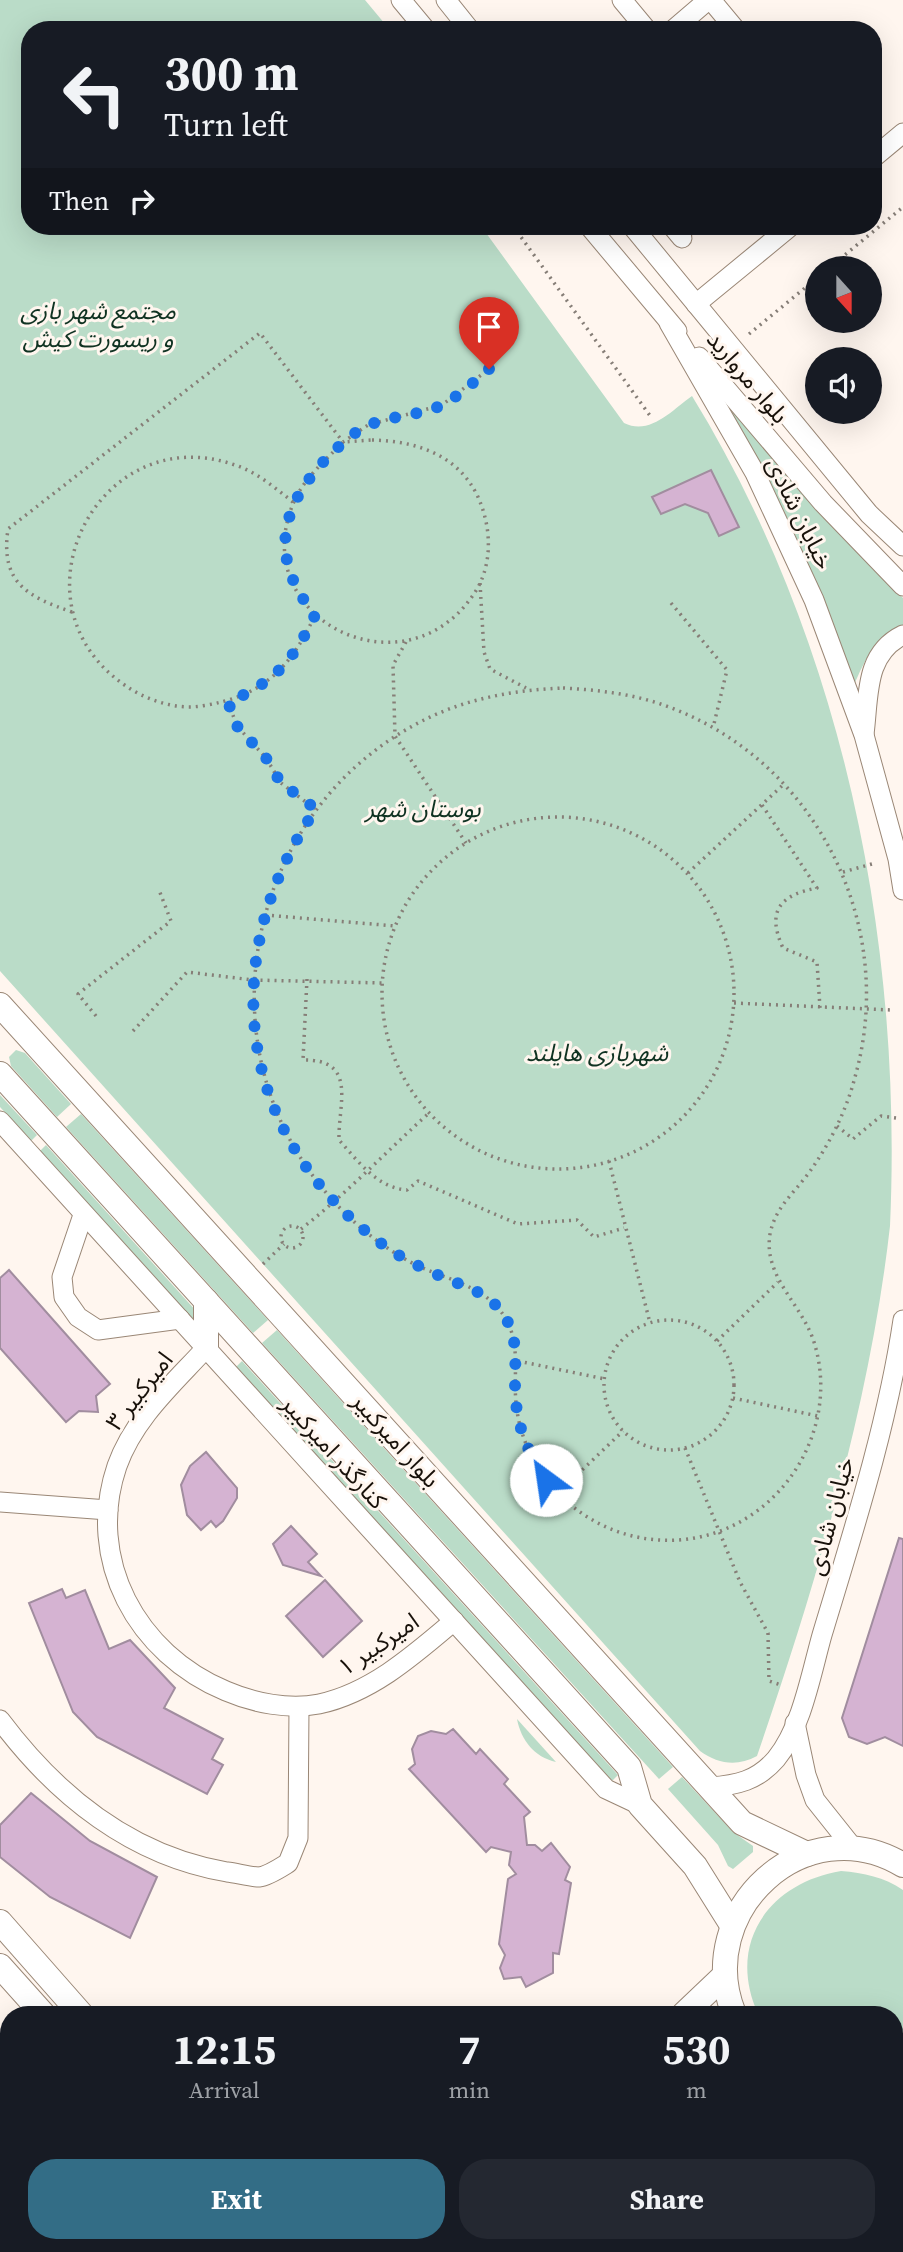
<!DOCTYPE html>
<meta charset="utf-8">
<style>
body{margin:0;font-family:"Source Serif 4","Noto Sans Arabic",serif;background:#242831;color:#f1f3f6;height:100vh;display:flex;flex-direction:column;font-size:26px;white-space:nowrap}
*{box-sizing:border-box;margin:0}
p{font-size:23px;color:#9ea1a6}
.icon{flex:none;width:38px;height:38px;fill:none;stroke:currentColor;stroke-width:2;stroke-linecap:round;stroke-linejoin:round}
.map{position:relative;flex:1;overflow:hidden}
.details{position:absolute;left:0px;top:2006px;width:903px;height:247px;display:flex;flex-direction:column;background:#171b24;border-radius:28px 28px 0 0;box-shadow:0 7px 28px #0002}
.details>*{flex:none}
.guide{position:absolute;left:21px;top:21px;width:861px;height:214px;border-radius:28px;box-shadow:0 7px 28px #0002;background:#171b24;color:#f1f3f6;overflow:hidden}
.needle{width:46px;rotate:159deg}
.buttons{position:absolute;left:805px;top:256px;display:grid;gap:14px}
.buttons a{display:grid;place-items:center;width:77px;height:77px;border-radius:50%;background:#171b24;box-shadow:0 7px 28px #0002;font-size:35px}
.pin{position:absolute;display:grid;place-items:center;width:60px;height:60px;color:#fff;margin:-72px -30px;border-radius:50% 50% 50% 0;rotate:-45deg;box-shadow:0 0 7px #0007}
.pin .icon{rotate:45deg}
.me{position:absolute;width:77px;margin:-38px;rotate:329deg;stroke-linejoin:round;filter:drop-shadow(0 0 5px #0008)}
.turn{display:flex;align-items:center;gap:24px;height:147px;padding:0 28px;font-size:32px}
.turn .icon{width:91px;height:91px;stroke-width:2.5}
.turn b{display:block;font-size:49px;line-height:60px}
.then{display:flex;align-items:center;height:66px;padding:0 28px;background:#0003;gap:14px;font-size:26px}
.eta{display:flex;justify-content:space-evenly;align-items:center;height:119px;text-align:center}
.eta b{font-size:42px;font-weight:700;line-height:49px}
.action{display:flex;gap:14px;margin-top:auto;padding:14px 28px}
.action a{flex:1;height:80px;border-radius:28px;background:#336d86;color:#fff;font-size:28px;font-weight:700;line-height:80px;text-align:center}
.action a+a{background:#242831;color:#f1f3f6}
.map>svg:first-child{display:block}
.green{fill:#badcc8}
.building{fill:#d5b3d2;stroke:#a18d9f;stroke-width:2}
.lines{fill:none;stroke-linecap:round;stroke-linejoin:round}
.minor-casing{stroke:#9a8776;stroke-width:21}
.major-casing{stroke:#9a8776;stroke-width:26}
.path{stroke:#867e77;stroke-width:3.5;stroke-dasharray:2 5;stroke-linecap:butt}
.minor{stroke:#fff;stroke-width:19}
.major{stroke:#fff;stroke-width:24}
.route{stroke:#1a73e8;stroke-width:12;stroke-dasharray:0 21.6}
.labels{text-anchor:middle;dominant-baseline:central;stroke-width:6;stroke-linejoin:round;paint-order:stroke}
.park-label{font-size:24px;font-style:italic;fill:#0f3221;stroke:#fff6ef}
.street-label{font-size:24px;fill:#18110a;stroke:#fff6ef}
</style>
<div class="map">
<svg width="903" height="2252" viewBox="0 0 903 2252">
<rect width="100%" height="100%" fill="#fff6ef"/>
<g class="green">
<path d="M0,0H365L390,30H30V226H481L624,423C650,436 672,410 692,396C842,640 903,939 890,1226C870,1404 815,1587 757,1756C737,1767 718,1764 700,1751L0,971Z"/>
<path d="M717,388L816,510L903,598V625C875,636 865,660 854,685C819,580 774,482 717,388Z"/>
<polygon points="16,1050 25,1053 71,1104 57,1117 11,1066 9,1057"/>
<polygon points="0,1095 37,1135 31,1141 0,1107"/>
<polygon points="81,1114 268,1320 253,1333 66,1127"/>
<polygon points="46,1145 197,1312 197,1324 40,1151"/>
<polygon points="277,1330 673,1767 659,1779 262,1343"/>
<polygon points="242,1361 618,1775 612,1781 236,1367"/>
<path d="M517,1719L556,1762C534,1757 521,1740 517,1719Z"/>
<polygon points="682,1777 733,1832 753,1846 753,1852 733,1869 728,1866 718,1845 668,1789"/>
<path d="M841,1871C864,1873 884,1877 903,1890V2048L894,2054V2014H758C726,1943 769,1883 841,1871Z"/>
<polygon points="74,2244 167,2244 166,2252 59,2252"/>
</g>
<g class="building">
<polygon points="711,470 739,527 719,536 708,513 685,504 661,514 652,497"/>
<polygon points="9,1270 110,1384 96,1396 98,1412 79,1411 66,1422 0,1348 0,1278"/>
<polygon points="206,1452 237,1488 237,1498 223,1521 216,1527 211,1521 201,1530 187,1515 181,1485 190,1466"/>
<polygon points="291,1526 317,1554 308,1562 321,1576 283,1565 273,1544"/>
<polygon points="899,1538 903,1539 903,1746 885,1737 867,1744 849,1737 842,1718"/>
<polygon points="325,1580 362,1621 323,1657 286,1616"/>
<polygon points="62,1589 66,1598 85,1590 109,1649 130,1640 175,1688 164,1708 223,1739 212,1759 223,1765 207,1794 97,1737 73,1712 29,1603"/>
<polygon points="453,1729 476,1754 480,1749 508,1779 504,1784 530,1812 524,1817 527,1845 535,1845 542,1851 551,1843 570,1867 565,1880 571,1883 559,1954 553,1953 553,1973 526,1987 521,1977 504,1979 500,1968 505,1955 499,1944 508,1879 516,1874 509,1865 511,1852 491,1847 486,1852 409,1769 415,1764 412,1749 418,1736 431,1731 446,1734"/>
<polygon points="31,1793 90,1841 157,1877 130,1938 50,1897 0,1857 0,1825"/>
</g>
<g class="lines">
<g class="minor-casing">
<g id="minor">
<polyline points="401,0 426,30"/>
<polyline points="446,0 470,30"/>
<polyline points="622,0 647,30"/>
<polyline points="711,0 736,30"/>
<polyline points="673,30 708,0"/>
<polyline points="873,158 903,133"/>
<polyline points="589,226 677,331"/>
<polyline points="632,226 869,514 903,546"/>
<polyline points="672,226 682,238"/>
<polyline points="696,304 791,226"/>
<polyline points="669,323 755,473 814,600 864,735 898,859 903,890"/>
<polyline points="699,357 823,503 903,586"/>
<path d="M864,734C869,697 864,654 903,635"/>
<polyline points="0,1121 606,1789 640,1805"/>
<polyline points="83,1215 62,1277 64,1297 78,1317 98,1330 180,1319"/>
<path d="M206,1348C173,1384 134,1418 117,1466C85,1560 137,1654 226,1691C254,1703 289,1710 319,1704C371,1693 414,1655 454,1621"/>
<polyline points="0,1502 108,1510"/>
<path d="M0,1720C57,1796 132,1856 227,1872C237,1873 249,1877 259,1877C268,1876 280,1868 288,1863L298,1838L299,1707"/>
<polyline points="795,1723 806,1775 815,1800 854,1849"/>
<path d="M710,1787C737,1785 757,1781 776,1759C802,1727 811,1674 822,1635C853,1532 887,1427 903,1320"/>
<polyline points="894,2133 903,2140"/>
<polyline points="610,2244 615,2252"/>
<polyline points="250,2252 265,2244"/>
<polyline points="450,2252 465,2244"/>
<polyline points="893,2252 903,2238"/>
</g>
</g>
<g class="major-casing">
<g id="major">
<polyline points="0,1005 742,1823 807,1854"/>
<polyline points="0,1074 629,1767 640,1805 695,1866 732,1925"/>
<polyline points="206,1301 206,1348"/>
<polyline points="0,1922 81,2014"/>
<polyline points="0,1966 43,2014"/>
<polyline points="684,2014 724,1976"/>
<path d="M734,2014C692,1911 805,1806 903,1865"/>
<polyline points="894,2075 903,2070"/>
<polyline points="205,2252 205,2244"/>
<polyline points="314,2252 329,2244"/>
<polyline points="388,2252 402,2244"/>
</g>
</g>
<g class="path">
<polyline points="513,226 651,417"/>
<polyline points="829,268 903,207"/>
<polyline points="749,334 817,278"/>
<path d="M372,440C415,441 458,454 478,497C491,526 493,561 477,589C410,700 245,621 293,504C303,479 325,461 343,442Z"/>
<path d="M293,502C275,488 257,472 235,465C98,417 4,604 126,686C146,700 176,710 201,706C262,697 290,669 315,615"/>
<polyline points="480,583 484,652 490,669 526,688"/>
<polyline points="671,603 727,670 713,728"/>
<path d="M72,612C29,597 0,584 8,529L260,333L343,442L368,425L442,405L489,369"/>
<polyline points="406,642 393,665 395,736 466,843"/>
<path d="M563,688C599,690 635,694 669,707C817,762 898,926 855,1077C846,1112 829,1145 808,1174C793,1194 775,1208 770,1234C763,1277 802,1304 814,1342C843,1434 775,1534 678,1540C600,1545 529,1489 517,1411C511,1374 525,1339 498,1308C477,1284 442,1278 414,1264C372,1242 335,1208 308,1169C202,1017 259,802 424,720C468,698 515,690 563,688Z"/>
<polyline points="228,702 237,726 266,758 281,783 315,809"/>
<path d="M762,805L817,888C780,895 766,911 783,948L817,962L820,1008"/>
<circle cx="558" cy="993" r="176"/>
<polyline points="843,872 872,864"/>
<polyline points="688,873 784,784"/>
<polyline points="265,915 395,926"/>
<path d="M307,979L303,1060C358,1059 338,1104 339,1140C358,1161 377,1188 407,1190L418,1181L518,1224L577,1220L594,1237L624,1228"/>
<polyline points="734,1003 891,1010"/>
<polyline points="96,1016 78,994 171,921 159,890"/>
<polyline points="133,1031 187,972 253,980 382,983"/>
<polyline points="837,1126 853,1139 881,1116 896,1118"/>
<polyline points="609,1161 650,1323"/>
<circle cx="292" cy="1237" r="11"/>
<path d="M301,1229C346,1194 386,1152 429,1113"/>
<polyline points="263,1264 284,1244"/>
<circle cx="669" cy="1385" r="65"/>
<polyline points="717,1341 778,1282"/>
<polyline points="518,1361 605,1379"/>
<polyline points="733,1398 818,1416"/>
<polyline points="685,1448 740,1582 768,1633 769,1681 781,1685"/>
<polyline points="557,1494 623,1431"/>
</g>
<use href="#minor" class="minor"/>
<use href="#major" class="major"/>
</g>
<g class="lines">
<path class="route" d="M489,369C475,381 459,396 442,405C420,416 392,415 369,425C353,432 339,446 327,458C279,508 269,559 315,615C293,661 275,682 228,702L237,726L266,758L281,783L316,809C216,955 235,1132 378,1241C396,1255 417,1266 438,1275C461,1286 484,1290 501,1311C523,1340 512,1370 516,1403C519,1432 530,1456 546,1480"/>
</g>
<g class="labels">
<g class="park-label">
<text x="98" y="310">مجتمع شهر بازی<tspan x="98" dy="28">و ریسورت کیش</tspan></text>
<text x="423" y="808">بوستان شهر</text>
<text x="597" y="1052">شهربازی هایلند</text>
</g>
<g class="street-label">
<text transform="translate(748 377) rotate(50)">بلوار مروارید</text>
<text transform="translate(800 513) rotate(64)">خیابان شادی</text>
<text transform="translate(139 1391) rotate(-52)">امیرکبیر ۳</text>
<text transform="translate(396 1440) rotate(48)">بلوار امیرکبیر</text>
<text transform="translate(334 1452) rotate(48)">کنارگذر امیرکبیر</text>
<text transform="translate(830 1516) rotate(-75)">خیابان شادی</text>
<text transform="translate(378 1644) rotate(-34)">امیرکبیر ۱</text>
</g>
</g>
</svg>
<div class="buttons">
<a><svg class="needle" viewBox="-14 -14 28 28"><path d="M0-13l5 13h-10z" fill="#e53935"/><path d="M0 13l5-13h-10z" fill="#9ea1a6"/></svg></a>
<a><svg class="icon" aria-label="sound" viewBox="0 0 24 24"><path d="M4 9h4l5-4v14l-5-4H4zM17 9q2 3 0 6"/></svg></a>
</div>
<div class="pin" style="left:489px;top:369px;background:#d93025"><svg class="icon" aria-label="arrive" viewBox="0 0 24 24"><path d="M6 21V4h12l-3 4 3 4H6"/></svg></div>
<svg class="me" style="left:546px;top:1480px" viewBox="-20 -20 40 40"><circle r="19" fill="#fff"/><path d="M0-13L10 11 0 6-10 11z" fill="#1a73e8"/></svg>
<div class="guide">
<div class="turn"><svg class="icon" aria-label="left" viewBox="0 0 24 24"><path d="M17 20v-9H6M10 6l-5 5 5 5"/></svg><div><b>300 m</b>Turn left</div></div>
<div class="then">Then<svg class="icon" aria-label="right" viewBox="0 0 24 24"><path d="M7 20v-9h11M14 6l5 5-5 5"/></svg></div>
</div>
<section class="details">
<div class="eta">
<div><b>12:15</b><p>Arrival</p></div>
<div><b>7</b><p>min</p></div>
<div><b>530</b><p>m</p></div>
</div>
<div class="action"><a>Exit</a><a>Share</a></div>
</section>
</div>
